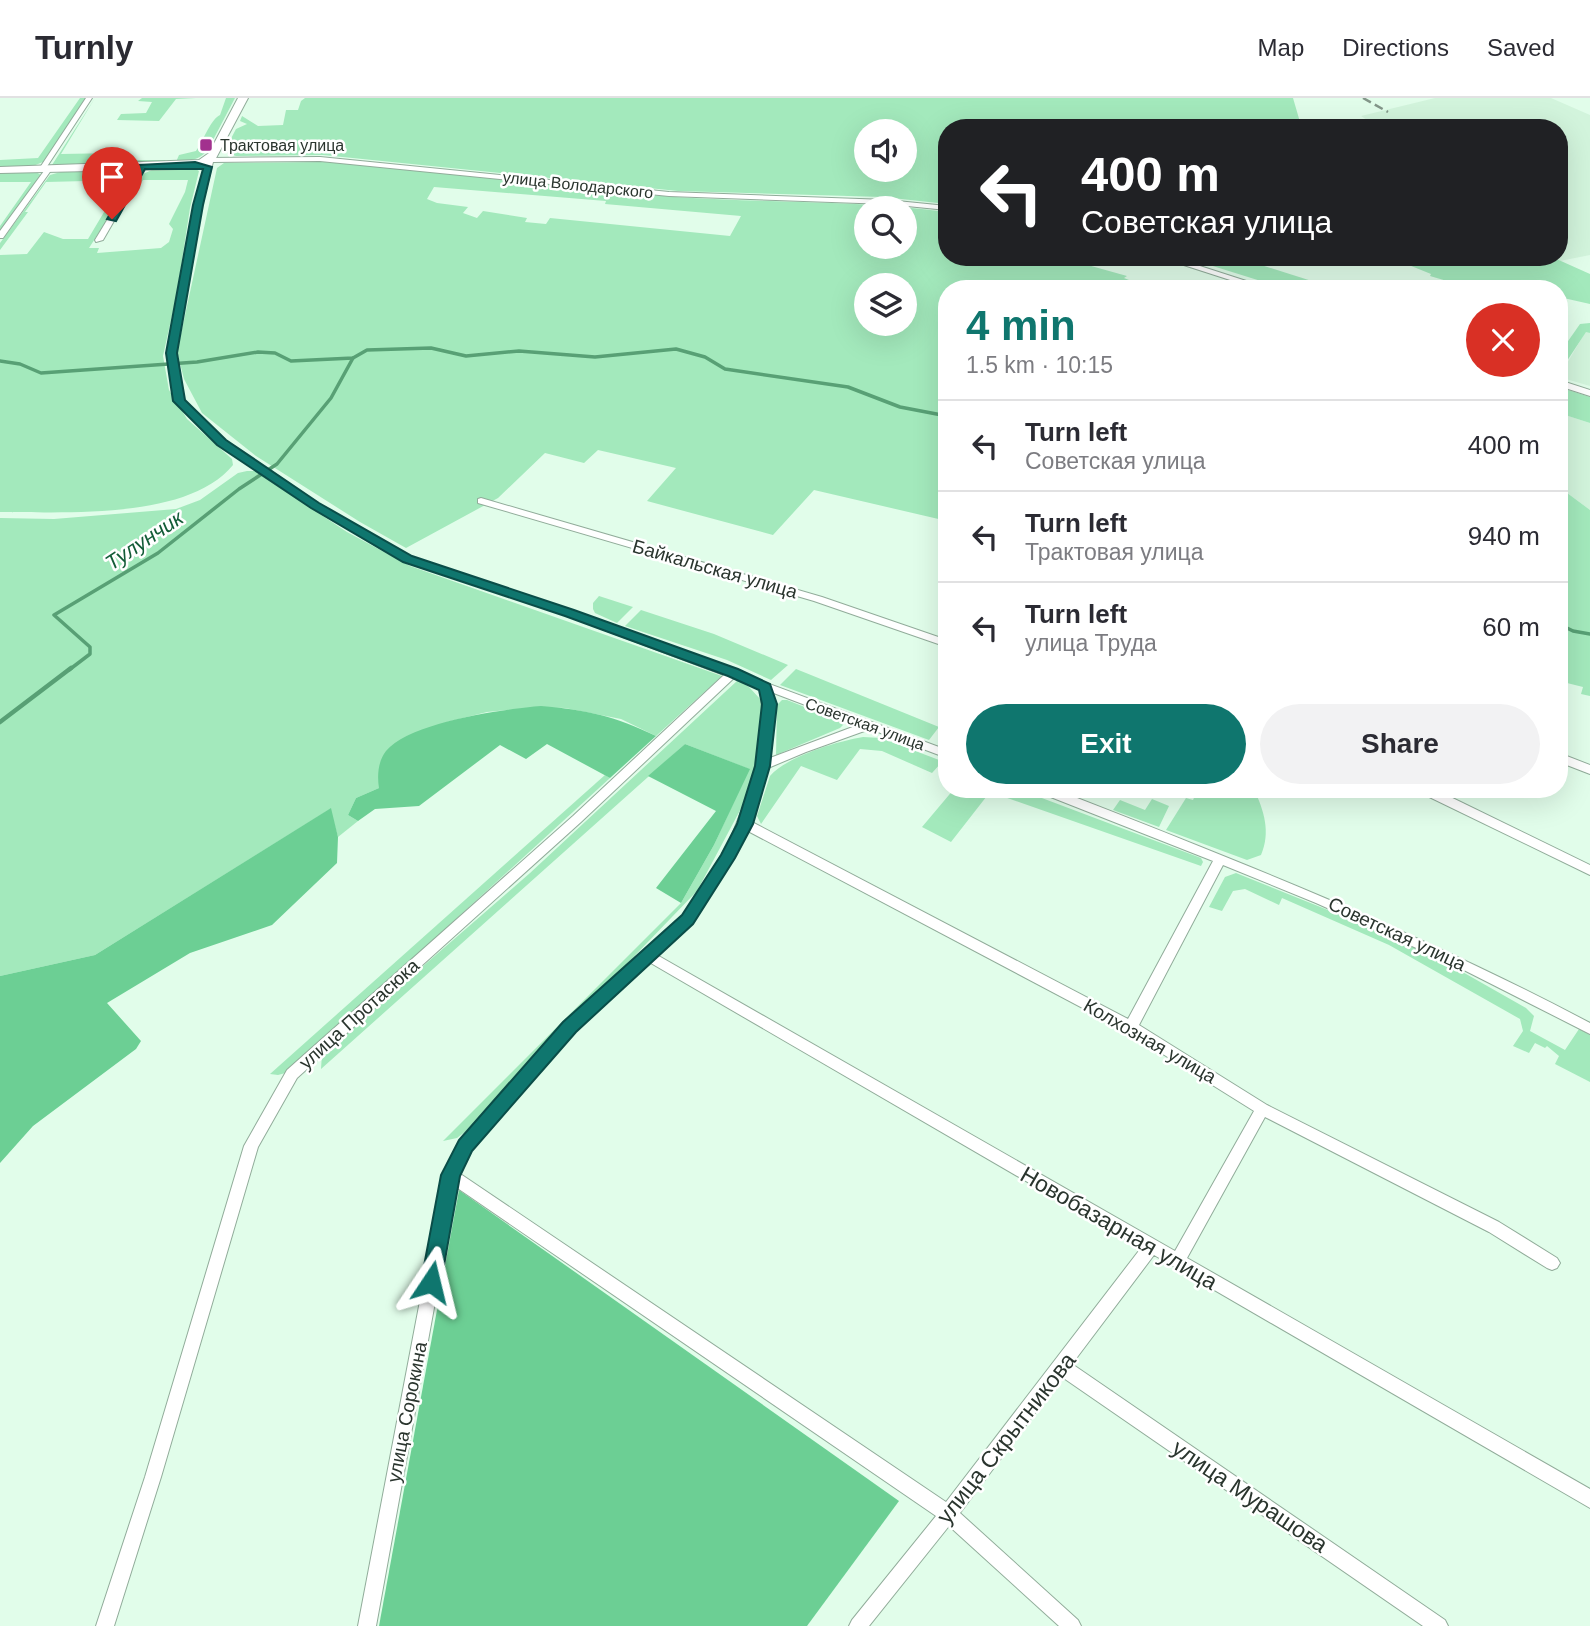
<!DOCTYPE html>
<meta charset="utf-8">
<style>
body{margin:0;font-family:Helvetica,sans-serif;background:#f2f2f3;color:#2b2b33;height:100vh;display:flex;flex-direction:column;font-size:26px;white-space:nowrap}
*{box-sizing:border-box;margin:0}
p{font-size:23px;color:#7c7c81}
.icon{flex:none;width:38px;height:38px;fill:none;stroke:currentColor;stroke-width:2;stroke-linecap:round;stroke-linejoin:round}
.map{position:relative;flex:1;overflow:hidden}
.drawer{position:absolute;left:938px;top:182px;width:630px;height:518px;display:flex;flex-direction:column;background:#fff;border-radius:28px;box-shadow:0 7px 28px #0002}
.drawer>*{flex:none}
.hud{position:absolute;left:938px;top:21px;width:630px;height:147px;border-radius:28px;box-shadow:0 7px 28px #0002;background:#202124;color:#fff;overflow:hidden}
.tools{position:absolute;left:854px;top:21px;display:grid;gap:14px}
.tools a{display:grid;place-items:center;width:63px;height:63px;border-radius:50%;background:#fff;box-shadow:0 7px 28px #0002;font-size:35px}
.pin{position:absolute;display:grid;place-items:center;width:60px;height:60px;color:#fff;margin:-72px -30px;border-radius:50% 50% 50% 0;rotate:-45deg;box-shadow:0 0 7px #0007}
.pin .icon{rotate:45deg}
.me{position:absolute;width:77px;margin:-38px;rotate:10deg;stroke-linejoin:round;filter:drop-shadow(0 0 5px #0008)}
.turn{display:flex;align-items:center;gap:24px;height:147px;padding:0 28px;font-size:32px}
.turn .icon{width:91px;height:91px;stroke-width:2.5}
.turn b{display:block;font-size:49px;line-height:60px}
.round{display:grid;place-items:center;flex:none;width:74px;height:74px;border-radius:37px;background:#f2f2f3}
.head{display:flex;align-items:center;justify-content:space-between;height:119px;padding:0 28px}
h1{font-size:42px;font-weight:700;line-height:52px;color:#0f766e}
.action{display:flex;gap:14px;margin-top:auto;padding:14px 28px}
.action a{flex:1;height:80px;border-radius:42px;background:#0f766e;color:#fff;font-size:28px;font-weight:700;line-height:80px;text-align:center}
.action a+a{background:#f2f2f3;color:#2b2b33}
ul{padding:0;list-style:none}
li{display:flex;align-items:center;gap:21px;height:91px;padding:0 28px;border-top:2px solid #e1e1e2}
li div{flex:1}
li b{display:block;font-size:26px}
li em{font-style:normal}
header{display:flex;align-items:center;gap:42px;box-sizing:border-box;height:98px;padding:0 35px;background:#fff;border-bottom:2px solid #e1e1e2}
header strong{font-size:33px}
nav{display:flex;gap:38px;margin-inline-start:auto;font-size:24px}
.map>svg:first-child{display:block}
.built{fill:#d2f4dc}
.green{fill:#a3e9bc;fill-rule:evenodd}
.forest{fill:#6ccf94}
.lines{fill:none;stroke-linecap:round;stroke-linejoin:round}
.stream-far1{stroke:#58a075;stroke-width:3.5}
.stream{stroke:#58a075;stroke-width:4.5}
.minor-casing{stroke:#91ac9a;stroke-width:2}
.highway-casing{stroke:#91ac9a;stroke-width:2}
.minor{fill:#fff;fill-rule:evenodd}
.highway{fill:#fff;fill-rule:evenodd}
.rail{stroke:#839689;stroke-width:2.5;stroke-dasharray:9 4.5;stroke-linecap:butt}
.route{fill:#0f766e;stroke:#0a4d48;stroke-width:2}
.poi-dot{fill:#a2318e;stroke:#fff;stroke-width:2.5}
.labels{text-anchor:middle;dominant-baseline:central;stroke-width:5;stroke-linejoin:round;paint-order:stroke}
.far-poi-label{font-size:16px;fill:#2a352e;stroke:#fff;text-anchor:start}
.far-street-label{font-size:16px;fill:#2a352e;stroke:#fff}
.street-label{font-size:19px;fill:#2a352e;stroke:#fff}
.water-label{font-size:21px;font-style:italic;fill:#125c37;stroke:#fff}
.near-street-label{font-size:23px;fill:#2a352e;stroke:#fff}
</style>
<header>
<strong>Turnly</strong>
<nav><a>Map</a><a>Directions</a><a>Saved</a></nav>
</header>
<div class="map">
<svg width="1590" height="1528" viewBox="0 0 1590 1528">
<rect width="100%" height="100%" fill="#e1fdea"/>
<g class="built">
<polygon points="1435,0 1551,0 1590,17 1590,157 1560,163 1552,159 1559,159 1559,30 1379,30 1361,18"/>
<polygon points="1586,233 1590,235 1590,288 1559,279"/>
<polygon points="1562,316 1590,325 1590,412 1559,389 1559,319"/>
</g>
<g class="green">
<polygon points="80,0 88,0 43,64 33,68 0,69 0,62 38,60"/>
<polygon points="95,0 61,56 117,55 113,62 166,62 164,64 52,67"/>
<polygon points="142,0 196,0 176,1 159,23 117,22 121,16 146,15 152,4 138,3"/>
<path d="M226,0H235L213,42L204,47L209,49C202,62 190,63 176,64L179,57L196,53C204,41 211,21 220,17Z"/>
<path d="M305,0H1293L1300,24L1309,30H947V106L883,99L678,93L323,57L236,58L224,54L236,31L247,26L240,23L242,18L258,28L283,27L286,12H298L301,3ZM866,33H905V72H866Z"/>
<path d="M325,64C442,72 558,90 675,99C766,105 857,102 947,114V159H1059L1127,178L1124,180L1129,182L1119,189L1121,191H947V423L814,392L773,437L647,403L676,370L598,352L584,365L545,355L498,400L406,450L360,424L256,358L202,315L184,281L177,254L217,70L224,65ZM434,89L606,103L605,106L741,118L730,138L550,120L546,126L525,124L527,120L483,113L477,120L463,115L468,109L437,105L427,101ZM866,110H905V149H866ZM866,187H905V226H866Z"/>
<path d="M156,70H194L199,73L190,110L177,195L163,258L169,292L187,321L232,361L233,367C188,422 65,414 0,414V157L27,156L44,134L63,141H88L113,99H117L127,82L46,84L25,114H28L0,152V145L50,77L64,73L128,72L133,73L135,78L89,150H99L97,155L161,150L169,144L173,131L169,126L185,94L188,82H143L117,120L143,76Z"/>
<polygon points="36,74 41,77 0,135 0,128 31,84 0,84 0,75"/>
<polygon points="1184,159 1236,159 1337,191 1286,191"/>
<polygon points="1389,159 1398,159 1419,167 1459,164 1450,159 1552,159 1590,176 1590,206 1559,199 1559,191 1474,191 1430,178 1431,176"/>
<polygon points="1590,225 1590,235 1586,234 1559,275 1559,256 1580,226"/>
<polygon points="1559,289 1590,299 1590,325 1562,316 1559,319"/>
<polygon points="247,373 255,373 347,434 410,468 722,578 656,638 621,621 565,610 541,609 487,614 447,624 379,690 356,700 348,717 358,723 338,739 330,711 95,857 0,878 0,420 54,421 176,411 200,402 238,375"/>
<polygon points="1559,389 1590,412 1590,598 1581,596 1583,589 1559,583"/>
<polygon points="599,498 633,509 617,525 595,515 593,511 593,505"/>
<polygon points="641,512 714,536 788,567 771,582 727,562 625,528"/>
<polygon points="796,571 806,575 939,629 929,642 780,587"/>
<polygon points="738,582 749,589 762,603 764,611 761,656 745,703 697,793 466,1033 457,1040 443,1043 681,805 714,747 749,671 685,646 321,971 322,956 530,775"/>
<polygon points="782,602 787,602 845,625 840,630 776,657 777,607"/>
<path d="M863,639L881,640L947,665V668L941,665L932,675L882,653L860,651L837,682L801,668L761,726L757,718L770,678C786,659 838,643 863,639Z"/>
<polygon points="605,677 610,680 289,974 278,977 270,976"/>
<polygon points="954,691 1018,691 1201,760 1203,764 1201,768 990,694 951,744 922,729"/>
<path d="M1198,691H1254C1264,713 1271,734 1261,757L1247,762L1166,732L1186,700L1193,702Z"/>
<polygon points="1152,701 1169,708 1159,729 1113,712 1120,702 1145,712"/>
<polygon points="1236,775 1415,847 1526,910 1534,918 1530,933 1565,952 1579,931 1590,937 1590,984 1555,966 1559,958 1547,948 1545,950 1535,945 1529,955 1513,948 1523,933 1520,921 1389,847 1282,800 1279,807 1245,791 1233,793 1222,813 1209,809 1225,779"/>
</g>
<g class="forest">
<path d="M541,608C587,612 615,618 656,638L610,680L547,646L526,661L500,647L419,708L375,711L358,723L348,717L356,700L379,690C377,678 378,663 386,653C410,624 504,611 541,608Z"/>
<polygon points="685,646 750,671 714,747 681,805 656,790 716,713 648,678"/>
<polygon points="331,710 338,739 337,765 272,827 190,855 107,905 141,943 136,951 33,1028 0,1065 0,878 95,857"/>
<polygon points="459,1092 899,1403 807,1528 379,1528"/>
</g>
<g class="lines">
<g class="stream-far1">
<polyline points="0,263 20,266 41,275 197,264 258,254 275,255 291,263 353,260 367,252 431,250 466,258 519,253 595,259 676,251 705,259 725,271 848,289 900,309 947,318"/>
<polyline points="1559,526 1573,533 1590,536"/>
<polyline points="69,572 90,556 90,549 54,517 158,455 239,391 277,366 331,300 353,260"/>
</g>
<polyline class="stream" points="0,624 71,570"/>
<g class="minor-casing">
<g id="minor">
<polygon points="86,0 92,0 46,70 49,69 52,71 3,140 0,140 0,133 44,73 39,71"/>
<path d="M320,59L669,94L887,102L947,108V112L887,106L669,98L320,63L213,64L202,107L175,255L183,302L225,342L318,406L412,459L573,513L947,652V660L870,631L806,654L768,670L750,723L1128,921L1213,763L1038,694L1036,691H1054C1236,762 1417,833 1590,925V936L1452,866L1316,805L1223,767L1139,927L1267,1007L1499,1124L1557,1160L1560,1165L1557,1170L1552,1172L1547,1170L1489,1134L1265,1019L1187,1160L1590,1391V1410L1154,1157L1072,1266L1445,1522L1448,1528H1423L1062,1279L960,1415L1078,1522L1081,1528H1059L949,1428L869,1528H849L852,1522L936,1418L456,1089L376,1528H358L444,1077L460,1043L565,925L684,818L700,794L730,742L754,680L761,649L763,619L760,590L734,580L581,724L297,980L258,1049L161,1379L114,1528H96L145,1379L244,1048L287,972L573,718L724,577L565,517L404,463L312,410L219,346L176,305L167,255L194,107L207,62L210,60ZM771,594L858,627L770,660L774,619ZM746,732L1126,933L1254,1013L1175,1153L657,857L692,824L725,774ZM649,864L1141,1150L946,1404L459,1075L470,1051L575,933Z"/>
<polygon points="140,68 145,69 103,142 96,144 95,142"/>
<polygon points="1159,159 1172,159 1271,191 1258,191"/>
<polygon points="1559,282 1590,292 1590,298 1559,288"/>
<polygon points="481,400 822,499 947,542 947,549 814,503 478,405 478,401"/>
<polygon points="1559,655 1590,667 1590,676 1559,664"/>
<polygon points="1417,691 1434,691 1590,767 1590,777 1419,694"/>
</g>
</g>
<g class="highway-casing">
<polygon id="highway" points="238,0 248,0 215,62 203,68 180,71 0,75 0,69 199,62 209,55"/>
</g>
<use href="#minor" class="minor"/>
<use href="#highway" class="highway"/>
<polyline class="rail" points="1363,0 1388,14"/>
</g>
<polygon class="route" points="195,64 212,69 203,107 177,255 185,302 226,342 319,405 412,458 574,512 738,571 770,586 777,606 770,668 753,726 735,760 693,826 576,934 472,1053 460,1078 441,1184 438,1190 431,1193 424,1190 421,1184 441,1077 459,1042 563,924 682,817 721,757 737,726 755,668 762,606 759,592 728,578 565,518 403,464 311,410 217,347 173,303 166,255 193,107 203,71 145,71 116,123 107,121 139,67"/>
<rect class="poi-dot" x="199" y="40" width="14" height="14" rx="3.5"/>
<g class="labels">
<g class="far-poi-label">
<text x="220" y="47">Трактовая улица</text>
</g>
<g class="far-street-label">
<text transform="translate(578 87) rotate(6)">улица Володарского</text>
<text transform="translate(865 626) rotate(20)">Советская улица</text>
</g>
<g class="street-label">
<text transform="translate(715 471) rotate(16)">Байкальская улица</text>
<text transform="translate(1397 836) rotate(25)">Советская улица</text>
<text transform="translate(359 916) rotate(-42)">улица Протасюка</text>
<text transform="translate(1150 943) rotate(30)">Колхозная улица</text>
<text transform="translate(407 1314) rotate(-79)">улица Сорокина</text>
</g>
<g class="water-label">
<text transform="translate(144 442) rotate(-34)">Тулунчик</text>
</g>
<g class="near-street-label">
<text transform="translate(1119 1130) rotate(30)">Новобазарная улица</text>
<text transform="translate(1006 1340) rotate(-52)">улица Скрытникова</text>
<text transform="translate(1250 1398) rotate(34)">улица Мурашова</text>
</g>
</g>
</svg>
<div class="tools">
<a><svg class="icon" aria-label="sound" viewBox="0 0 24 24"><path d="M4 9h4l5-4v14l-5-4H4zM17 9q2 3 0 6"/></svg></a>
<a><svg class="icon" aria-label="search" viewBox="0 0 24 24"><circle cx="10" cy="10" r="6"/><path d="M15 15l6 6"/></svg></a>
<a><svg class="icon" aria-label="layers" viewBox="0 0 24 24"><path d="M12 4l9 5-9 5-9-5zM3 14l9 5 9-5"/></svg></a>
</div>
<div class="pin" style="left:112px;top:121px;background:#d93025"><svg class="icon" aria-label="arrive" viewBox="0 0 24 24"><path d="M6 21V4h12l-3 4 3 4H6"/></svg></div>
<svg class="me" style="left:431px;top:1184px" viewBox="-20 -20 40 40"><path d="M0-17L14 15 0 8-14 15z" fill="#0f766e" stroke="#fff" stroke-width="4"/></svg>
<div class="hud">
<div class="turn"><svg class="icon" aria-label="left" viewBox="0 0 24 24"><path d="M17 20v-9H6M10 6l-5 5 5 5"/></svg><div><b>400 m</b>Советская улица</div></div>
</div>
<section class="drawer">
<div class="head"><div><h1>4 min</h1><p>1.5 km · 10:15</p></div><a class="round" style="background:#d93025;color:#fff"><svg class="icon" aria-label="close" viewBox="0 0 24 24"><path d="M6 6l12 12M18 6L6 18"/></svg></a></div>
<ul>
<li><svg class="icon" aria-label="left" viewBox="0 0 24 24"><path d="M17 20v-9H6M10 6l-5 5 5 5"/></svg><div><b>Turn left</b><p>Советская улица</p></div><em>400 m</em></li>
<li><svg class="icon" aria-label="left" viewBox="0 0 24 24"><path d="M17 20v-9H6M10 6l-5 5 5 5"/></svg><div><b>Turn left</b><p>Трактовая улица</p></div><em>940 m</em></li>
<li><svg class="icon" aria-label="left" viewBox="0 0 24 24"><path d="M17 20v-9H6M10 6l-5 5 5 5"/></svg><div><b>Turn left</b><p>улица Труда</p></div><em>60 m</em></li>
</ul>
<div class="action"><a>Exit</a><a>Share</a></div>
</section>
</div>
